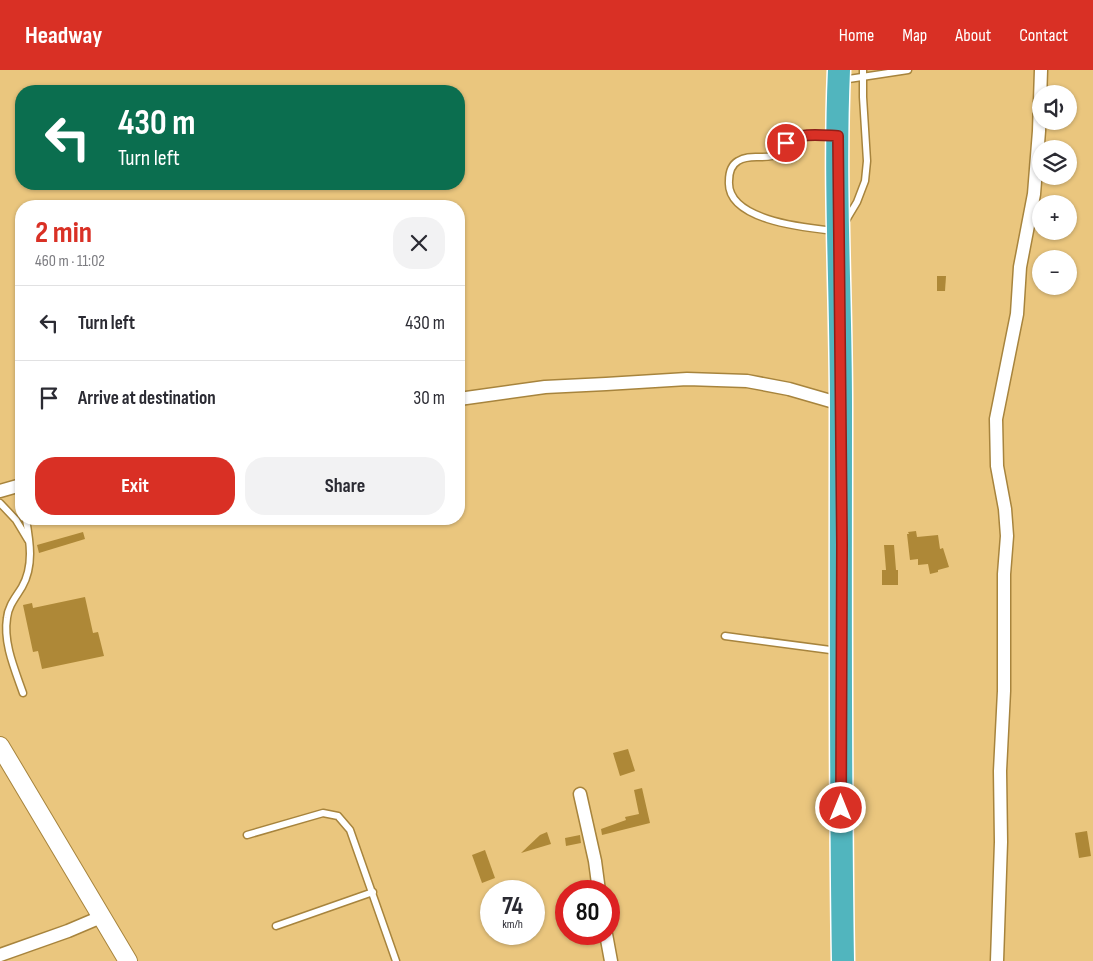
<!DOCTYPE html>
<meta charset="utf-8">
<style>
body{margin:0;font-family:"Sofia Sans Condensed",sans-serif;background:#f2f2f3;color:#2b2b33;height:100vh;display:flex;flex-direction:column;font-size:19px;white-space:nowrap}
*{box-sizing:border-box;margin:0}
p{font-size:16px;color:#7c7c81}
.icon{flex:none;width:28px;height:28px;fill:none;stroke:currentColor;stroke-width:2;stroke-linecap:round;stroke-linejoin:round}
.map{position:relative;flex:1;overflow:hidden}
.sheet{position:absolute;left:15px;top:130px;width:450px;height:325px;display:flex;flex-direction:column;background:#fff;border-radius:20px;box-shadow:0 1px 4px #0004}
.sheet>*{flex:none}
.banner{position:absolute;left:15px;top:15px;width:450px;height:105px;border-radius:20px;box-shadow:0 1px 4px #0004;background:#0b6e4f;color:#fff;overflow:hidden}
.buttons{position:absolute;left:1032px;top:15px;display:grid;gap:10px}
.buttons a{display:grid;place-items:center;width:45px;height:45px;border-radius:50%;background:#fff;box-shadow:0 1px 4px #0004;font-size:25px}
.speed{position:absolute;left:480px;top:810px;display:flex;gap:10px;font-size:25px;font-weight:700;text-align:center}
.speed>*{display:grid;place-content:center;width:65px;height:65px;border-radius:50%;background:#fff;box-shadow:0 1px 4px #0004;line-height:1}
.speed small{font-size:12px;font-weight:400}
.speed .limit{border:8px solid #d22;background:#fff;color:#111}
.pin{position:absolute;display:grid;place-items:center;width:42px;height:42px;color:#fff;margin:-21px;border:2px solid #fff;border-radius:50%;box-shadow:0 1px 5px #0007}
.me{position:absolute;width:55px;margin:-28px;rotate:0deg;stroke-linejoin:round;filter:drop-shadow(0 0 4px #0008)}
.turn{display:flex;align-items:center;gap:18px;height:105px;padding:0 20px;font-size:22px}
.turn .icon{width:65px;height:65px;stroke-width:2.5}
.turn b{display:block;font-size:35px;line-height:42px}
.round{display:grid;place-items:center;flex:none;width:52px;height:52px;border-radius:20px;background:#f2f2f3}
.summary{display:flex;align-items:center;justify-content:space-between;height:85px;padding:0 20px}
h1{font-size:30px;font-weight:700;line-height:38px;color:#d93025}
.action{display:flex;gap:10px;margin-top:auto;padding:10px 20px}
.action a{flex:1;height:58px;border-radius:20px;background:#d93025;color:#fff;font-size:20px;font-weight:700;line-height:58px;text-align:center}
.action a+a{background:#f2f2f3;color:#2b2b33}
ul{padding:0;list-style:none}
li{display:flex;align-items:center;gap:15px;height:75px;padding:0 20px;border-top:1px solid #e1e1e2}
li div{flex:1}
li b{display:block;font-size:19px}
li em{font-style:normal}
header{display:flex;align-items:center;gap:30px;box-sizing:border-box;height:70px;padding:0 25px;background:#d93025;color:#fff}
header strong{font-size:24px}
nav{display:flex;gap:28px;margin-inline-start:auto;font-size:18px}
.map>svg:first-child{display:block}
.building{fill:#ae8837}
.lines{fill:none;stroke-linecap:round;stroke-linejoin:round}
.lane-casing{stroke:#a7843d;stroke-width:9}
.street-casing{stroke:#a7843d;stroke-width:15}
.secondary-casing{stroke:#a7843d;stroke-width:20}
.highway-casing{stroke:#fff;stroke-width:25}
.lane{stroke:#fff;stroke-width:6}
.street{stroke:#fff;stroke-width:12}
.secondary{stroke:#fff;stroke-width:18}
.highway{stroke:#51b5be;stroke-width:22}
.route-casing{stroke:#8d1f18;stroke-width:12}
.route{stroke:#d93025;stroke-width:9}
</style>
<header>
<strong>Headway</strong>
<nav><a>Home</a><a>Map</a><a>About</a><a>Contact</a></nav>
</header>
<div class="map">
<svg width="1093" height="891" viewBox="0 0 1093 891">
<rect width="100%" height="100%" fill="#eac67e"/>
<g class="building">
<polygon points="937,206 946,206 945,221 937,221"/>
<polygon points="916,461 917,467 938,465 940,479 943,478 949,497 938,500 938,502 930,504 928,494 918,495 918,489 910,490 907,464 909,464 908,462"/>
<polygon points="83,462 85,469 39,483 37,475"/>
<polygon points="884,475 894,475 896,500 898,500 898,515 882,515 882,500 886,500"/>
<polygon points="85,527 93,563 98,562 104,586 42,599 38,581 33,582 23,535 32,533 33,538"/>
<polygon points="628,679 635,701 620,706 613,683"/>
<polygon points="642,718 650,753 602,765 601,759 626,750 625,747 639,744 634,720"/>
<polygon points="1087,761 1091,786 1079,788 1075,763"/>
<polygon points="547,762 551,774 521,783 540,765"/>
<polygon points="580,765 581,773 566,776 565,768"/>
<polygon points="485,780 495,808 482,813 472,785"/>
</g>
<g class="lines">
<g class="lane-casing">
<g id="lane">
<polyline points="842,10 908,0"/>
<path d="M834,66C822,65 803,62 792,68C784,73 781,83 772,86C760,89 749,84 738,91C731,95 729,104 729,111C726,151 807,158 835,161"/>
<polyline points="845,152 857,132 865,111 867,91 863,27 863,0"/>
<polyline points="0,433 16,450 28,470"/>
<polyline points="725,566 838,581"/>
<path d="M23,623C15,600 3,573 7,548C8,536 16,527 22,517C34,496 30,472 26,449"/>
<polyline points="247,765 323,743 338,746 350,760 396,891"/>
<polyline points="276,856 373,822"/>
</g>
</g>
<g class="street-casing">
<g id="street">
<polyline points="459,329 545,317 606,314 687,309 747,311 789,319 841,334"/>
<polyline points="0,421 21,415"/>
<polyline points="580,724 595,791 599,821"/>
<polyline points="606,864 611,891"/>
<polyline points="0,885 68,861 101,847"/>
<polyline points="997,891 1001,772 1000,701 1004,621 1004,504 1007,466 1005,439 997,396 996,349 1017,244 1020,197 1034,124 1039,61 1041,0"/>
</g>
</g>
<g class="secondary-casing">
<polyline id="secondary" points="0,676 128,891"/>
</g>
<g class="highway-casing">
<path id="highway" d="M839,0C834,112 841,224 841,336C841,521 840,706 843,891"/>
</g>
<use href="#lane" class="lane"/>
<use href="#street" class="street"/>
<use href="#secondary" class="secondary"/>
<use href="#highway" class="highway"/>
</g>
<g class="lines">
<g class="route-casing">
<path id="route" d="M786,73C800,62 820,65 838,66L842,474L841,738"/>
</g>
<use href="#route" class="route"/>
</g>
</svg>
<div class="buttons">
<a><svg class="icon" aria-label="sound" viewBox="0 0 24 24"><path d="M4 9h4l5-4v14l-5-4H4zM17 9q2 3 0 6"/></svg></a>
<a><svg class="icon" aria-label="layers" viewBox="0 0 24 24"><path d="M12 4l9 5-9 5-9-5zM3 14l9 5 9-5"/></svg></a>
<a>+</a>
<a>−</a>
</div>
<div class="speed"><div>74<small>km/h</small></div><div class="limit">80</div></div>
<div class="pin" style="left:786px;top:73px;background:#d93025"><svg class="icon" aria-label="arrive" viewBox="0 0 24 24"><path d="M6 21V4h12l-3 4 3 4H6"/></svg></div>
<svg class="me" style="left:841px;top:738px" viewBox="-20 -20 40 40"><circle r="17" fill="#d93025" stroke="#fff" stroke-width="3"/><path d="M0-11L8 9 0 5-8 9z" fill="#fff"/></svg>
<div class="banner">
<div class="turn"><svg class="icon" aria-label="left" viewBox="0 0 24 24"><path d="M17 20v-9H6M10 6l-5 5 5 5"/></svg><div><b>430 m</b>Turn left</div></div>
</div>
<section class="sheet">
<div class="summary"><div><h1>2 min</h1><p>460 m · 11:02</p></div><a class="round"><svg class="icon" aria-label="close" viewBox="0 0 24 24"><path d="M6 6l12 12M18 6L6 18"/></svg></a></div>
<ul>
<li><svg class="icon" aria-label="left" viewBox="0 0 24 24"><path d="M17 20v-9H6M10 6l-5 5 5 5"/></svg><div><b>Turn left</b></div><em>430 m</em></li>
<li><svg class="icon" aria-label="arrive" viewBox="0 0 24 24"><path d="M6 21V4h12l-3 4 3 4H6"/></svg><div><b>Arrive at destination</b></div><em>30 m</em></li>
</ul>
<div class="action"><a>Exit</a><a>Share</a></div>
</section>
</div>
